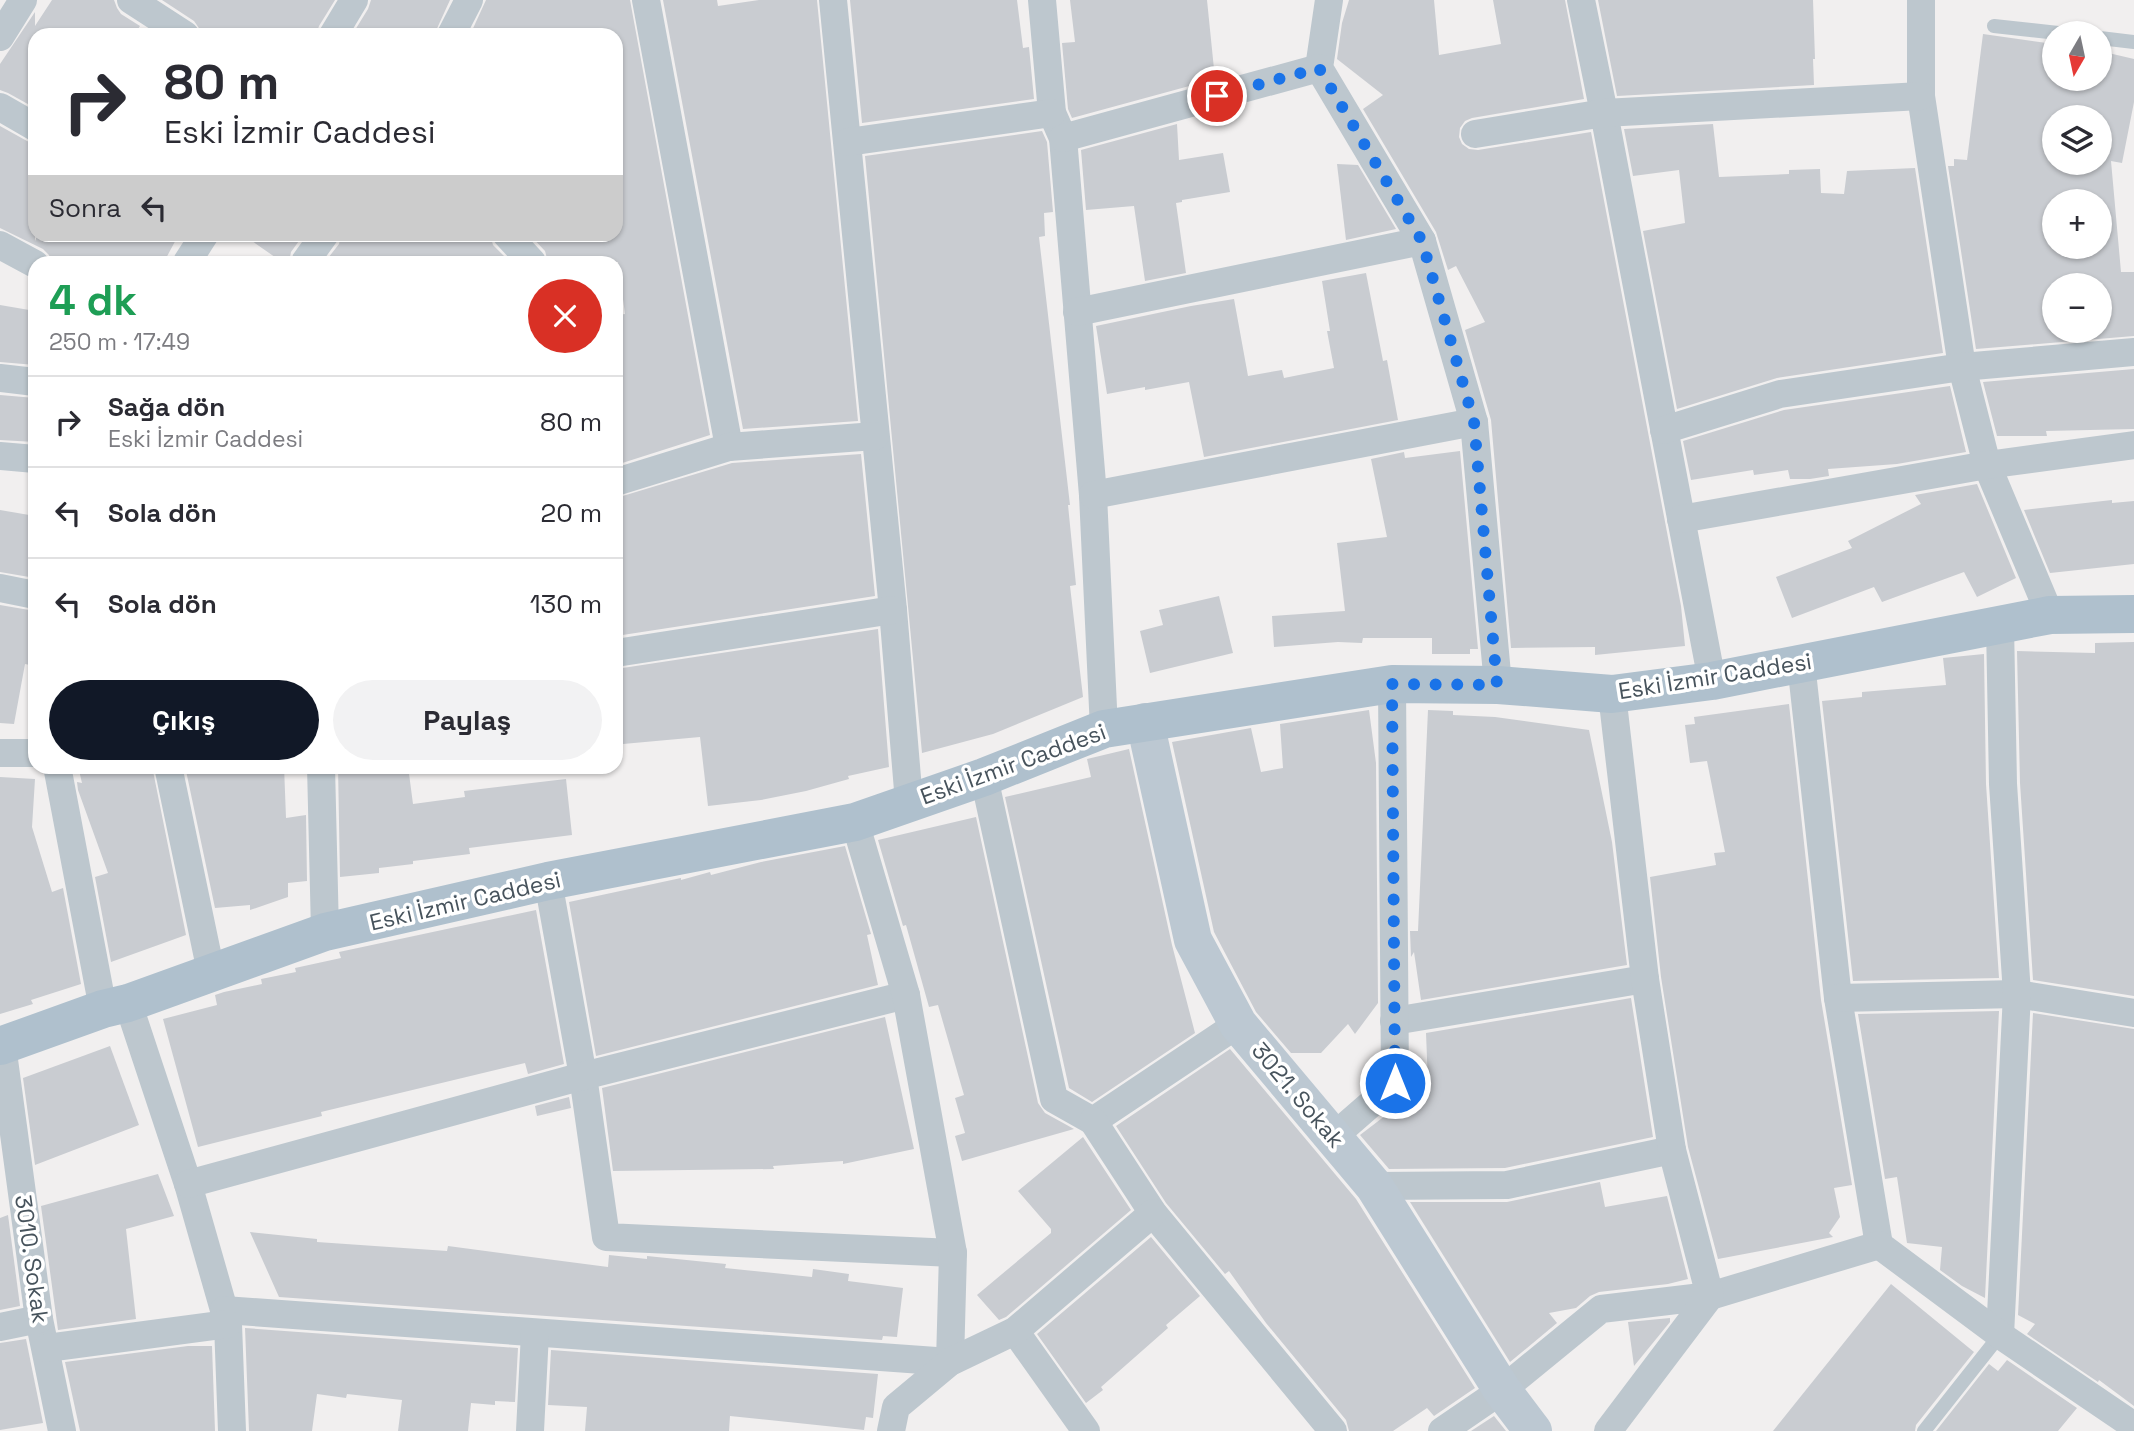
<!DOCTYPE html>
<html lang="tr">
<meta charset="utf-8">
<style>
body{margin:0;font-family:"Space Grotesk",sans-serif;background:#f2f2f3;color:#2b2b33;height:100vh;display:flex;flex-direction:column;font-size:26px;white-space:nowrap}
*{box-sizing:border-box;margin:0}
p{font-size:23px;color:#7c7c81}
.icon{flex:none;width:38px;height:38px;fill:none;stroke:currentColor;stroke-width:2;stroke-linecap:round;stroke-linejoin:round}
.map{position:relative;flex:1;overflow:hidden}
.sheet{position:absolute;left:28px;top:256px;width:595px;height:518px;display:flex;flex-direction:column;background:#fff;border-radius:21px;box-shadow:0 2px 5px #0004}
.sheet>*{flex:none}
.guide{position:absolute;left:28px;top:28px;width:595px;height:214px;border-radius:21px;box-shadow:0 2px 5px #0004;background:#fff;color:#2b2b33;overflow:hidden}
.needle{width:46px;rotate:189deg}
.fabs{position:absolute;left:2042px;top:21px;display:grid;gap:14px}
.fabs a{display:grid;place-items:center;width:70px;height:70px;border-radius:50%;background:#fff;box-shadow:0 2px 5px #0004;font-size:35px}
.pin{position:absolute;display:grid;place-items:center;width:60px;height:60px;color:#fff;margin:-30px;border:4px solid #fff;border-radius:50%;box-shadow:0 2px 7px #0007}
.me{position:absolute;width:77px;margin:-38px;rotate:0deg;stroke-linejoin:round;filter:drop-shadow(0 0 5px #0008)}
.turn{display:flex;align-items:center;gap:24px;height:147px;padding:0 21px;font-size:32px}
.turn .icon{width:91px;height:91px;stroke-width:2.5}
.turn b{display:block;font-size:49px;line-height:60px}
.then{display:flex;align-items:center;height:66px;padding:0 21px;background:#0003;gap:14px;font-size:26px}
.round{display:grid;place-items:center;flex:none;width:74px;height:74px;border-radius:37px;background:#f2f2f3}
.headline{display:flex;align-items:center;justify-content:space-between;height:119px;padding:0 21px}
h1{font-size:42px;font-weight:700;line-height:52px;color:#1e9e55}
.cta{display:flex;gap:14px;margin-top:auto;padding:14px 21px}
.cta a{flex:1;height:80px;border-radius:42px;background:#111827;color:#fff;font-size:28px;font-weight:700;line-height:80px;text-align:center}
.cta a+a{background:#f2f2f3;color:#2b2b33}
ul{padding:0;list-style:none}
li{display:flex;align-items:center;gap:21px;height:91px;padding:0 21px;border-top:2px solid #e1e1e2}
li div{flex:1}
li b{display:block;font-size:26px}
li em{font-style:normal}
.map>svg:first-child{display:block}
.building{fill:#c9ccd1;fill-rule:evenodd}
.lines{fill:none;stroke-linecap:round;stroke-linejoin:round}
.lane{stroke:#bdc7ce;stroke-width:14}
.street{stroke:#bdc7ce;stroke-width:28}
.secondary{stroke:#bcc8d2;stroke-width:38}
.primary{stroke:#afc0cd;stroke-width:38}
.route{stroke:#1a73e8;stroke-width:12;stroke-dasharray:0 21.6}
.labels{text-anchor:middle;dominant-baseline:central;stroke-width:7;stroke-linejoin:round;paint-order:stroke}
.street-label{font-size:23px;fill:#47535c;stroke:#fff}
</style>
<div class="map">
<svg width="2134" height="1431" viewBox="0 0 2134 1431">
<rect width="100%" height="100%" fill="#f1efef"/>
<g class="building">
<polygon points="52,0 114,0 117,8 121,14 140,26 134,35 35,35 35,108 8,93 0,90 0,64 35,12 35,26"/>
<polygon points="162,0 335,0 319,26 316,35 207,35 201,31 194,21"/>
<polygon points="371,0 450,0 434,35 352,35 368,9"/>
<polygon points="486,0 630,0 710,435 616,465 616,315 625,314 618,262 548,262 545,251 529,234 616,234 616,35 470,35"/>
<polygon points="663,0 717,0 718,6 759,0 817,0 858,421 743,429"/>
<polygon points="850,0 1017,0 1023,48 1029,47 1034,99 862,123"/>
<polygon points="1070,0 1207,0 1215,79 1072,118 1068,109 1062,43 1075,42"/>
<polygon points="1349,0 1434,0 1439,55 1501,44 1493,0 1565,0 1584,99 1472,118 1465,121 1460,128 1459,137 1462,144 1469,149 1478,150 1591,132 1681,606 1685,646 1595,655 1595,647 1511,648 1491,420 1465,330 1485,322 1456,266 1448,270 1436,232 1363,109 1383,95 1337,59 1342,23"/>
<polygon points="1598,0 1813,0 1815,59 1813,59 1814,85 1617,96"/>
<path d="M1983,34L2054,44V79H2100V51L2134,59V102L2122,163L2111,161L2121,272H2134V336L1976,349L1948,166H1954V159L1967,160ZM2054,117H2100V163H2054ZM2054,201H2100V247H2054ZM2054,285H2100V331H2054Z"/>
<polygon points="1177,124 1179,160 1223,153 1230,192 1182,200 1182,202 1176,203 1186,273 1145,281 1134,206 1086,210 1081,150"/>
<polygon points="1713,124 1719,177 1789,174 1789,170 1820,169 1821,193 1844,194 1847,171 1915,168 1943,353 1777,378 1677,409 1643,231 1685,223 1679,170 1633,176 1624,129"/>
<polygon points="0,126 27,141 35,144 35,241 38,234 179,234 164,262 51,262 49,255 43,249 0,228"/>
<polygon points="1042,131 1047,142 1053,212 1044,213 1045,236 1039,237 1070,505 1068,505 1076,585 1070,586 1083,697 993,734 922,753 865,156"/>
<polygon points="1337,164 1358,165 1396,229 1346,240"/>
<polygon points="242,234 304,234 291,252 289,262 282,262"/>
<polygon points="341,234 490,234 493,245 510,262 325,262 339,244"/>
<polygon points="1366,273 1383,361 1387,360 1398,420 1204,457 1189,382 1145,390 1145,387 1107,394 1096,326 1191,306 1234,299 1248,376 1282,370 1284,378 1334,368 1327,331 1330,331 1322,281"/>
<polygon points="0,305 35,311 35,365 0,362"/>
<polygon points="2134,369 2134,429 2046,431 2047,436 1997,436 1983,382"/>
<polygon points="1950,386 1966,452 1897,464 1828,469 1829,476 1810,479 1790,479 1788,470 1754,475 1753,470 1691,480 1683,441 1784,410"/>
<polygon points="0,395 35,398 35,442 0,440"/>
<polygon points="1460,451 1478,649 1470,649 1470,654 1432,654 1432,638 1363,638 1362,643 1338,642 1274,647 1272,616 1345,611 1337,543 1387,537 1371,459 1404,452 1405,458"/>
<polygon points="861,454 875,596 616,636 616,498 732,463"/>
<polygon points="1977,484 2016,578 1977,597 1964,572 1882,602 1874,587 1792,618 1776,577 1852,548 1848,541 1921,504 1915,495"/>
<polygon points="2112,500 2112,503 2134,501 2134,564 2050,573 2024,510"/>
<polygon points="0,510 35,516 35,578 0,572"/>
<polygon points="1219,596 1233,653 1150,673 1140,631 1163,625 1159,610"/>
<polygon points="0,605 35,611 35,666 25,664 14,724 0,723"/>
<polygon points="878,629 889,767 848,776 849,779 806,791 761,800 708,806 700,737 623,744 616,669"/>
<polygon points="2134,642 2134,996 2033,980 2020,783 2017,651 2095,653 2095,643"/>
<polygon points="1984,654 1986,784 1999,978 1853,981 1822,701 1862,697 1862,692 1946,685 1943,658"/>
<polygon points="1789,704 1821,1000 1852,1185 1834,1188 1840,1217 1829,1233 1833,1237 1718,1259 1688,1147 1661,977 1650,877 1716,865 1714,853 1725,852 1707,761 1690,763 1685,725 1695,724 1694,717"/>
<polygon points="1369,710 1376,763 1378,1003 1355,1034 1348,1024 1321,1053 1291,1053 1256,1012 1214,932 1172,742 1251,728 1261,772 1283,768 1280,724"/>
<polygon points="1428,710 1453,711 1453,715 1495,717 1589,730 1612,842 1627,965 1421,1000 1414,952 1411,957 1410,931 1418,931"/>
<polygon points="1129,749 1172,945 1195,1033 1092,1102 1069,1088 1005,797 1091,777 1087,759"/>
<polygon points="78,766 152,766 186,935 111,962 95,877 108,873 78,790 77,782 82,783"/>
<polygon points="185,766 284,766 286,818 306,815 307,881 288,883 288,897 250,910 250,905 215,908"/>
<polygon points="338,766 408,766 413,804 465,797 464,791 566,779 572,835 469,848 470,854 413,861 413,864 379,868 379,873 340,877"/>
<polygon points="0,777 35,779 32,827 52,892 63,888 81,984 31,1000 33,1004 0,1014"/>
<polygon points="976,817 1038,1103 1045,1113 1074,1129 962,1161 955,1136 965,1133 955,1098 964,1095 938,1005 929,1007 906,925 903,926 878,840"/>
<polygon points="845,846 871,934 867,935 878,985 596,1056 569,902 681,878 681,880 710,872 711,875 761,862"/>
<polygon points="536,910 564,1064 528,1074 525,1063 321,1112 322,1116 198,1147 163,1019 217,1005 215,995 224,992 262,984 261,979 296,972 295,968 341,958 339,952"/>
<polygon points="1631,998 1653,1137 1505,1168 1389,1169 1360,1135 1428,1083 1426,1033"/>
<polygon points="1999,1011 1985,1298 1962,1286 1940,1270 1942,1247 1907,1243 1897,1177 1885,1179 1858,1014"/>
<polygon points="2033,1013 2134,1029 2134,1406 2099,1380 2098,1382 2027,1334 2035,1324 2018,1315"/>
<polygon points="885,1017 914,1149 843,1164 843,1161 773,1166 774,1169 613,1171 602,1088"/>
<polygon points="110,1046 139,1125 35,1165 23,1078"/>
<polygon points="1230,1049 1356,1199 1475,1388 1434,1416 1427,1408 1393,1431 1349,1431 1346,1420 1266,1323 1229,1271 1225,1274 1166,1203 1116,1126"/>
<polygon points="569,1097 571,1108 537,1116 535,1106"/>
<polygon points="1083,1137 1131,1210 1006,1317 999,1320 977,1295 1051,1233 1051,1229 1018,1191"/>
<polygon points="158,1174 174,1216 126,1229 136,1319 58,1330 41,1206"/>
<polygon points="1600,1182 1605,1207 1667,1196 1688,1279 1668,1284 1599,1292 1590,1296 1576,1308 1549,1313 1557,1323 1510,1362 1410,1202 1507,1202"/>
<polygon points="8,1215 20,1306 0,1310 0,1218"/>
<polygon points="250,1232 317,1239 317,1242 447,1251 448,1246 608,1267 609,1255 647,1259 647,1256 726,1264 725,1268 812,1277 813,1269 849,1274 848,1281 903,1288 897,1337 883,1336 882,1340 279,1297"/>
<polygon points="1151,1237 1200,1296 1166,1325 1168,1328 1101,1387 1103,1390 1086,1403 1037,1334"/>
<polygon points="1891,1284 1974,1352 1916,1425 1915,1431 1773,1431"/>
<polygon points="1670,1318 1670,1322 1634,1366 1628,1322"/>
<polygon points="245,1328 518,1348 515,1402 495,1401 495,1405 471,1403 468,1431 398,1431 402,1400 347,1394 346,1398 317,1394 312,1431 249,1431"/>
<polygon points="26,1339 43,1423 0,1430 0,1343"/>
<polygon points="188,1346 212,1346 215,1431 80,1431 65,1362"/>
<polygon points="551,1350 878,1374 873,1418 866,1417 864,1430 730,1416 729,1431 585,1431 587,1407 548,1405"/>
<polygon points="2007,1360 2077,1408 2058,1431 1936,1431 1989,1364 1998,1371"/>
<polygon points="1494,1416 1506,1431 1471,1431"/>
</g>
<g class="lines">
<g class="lane">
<polyline points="1994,26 2058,33"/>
<polyline points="2100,38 2134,42"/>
<polyline points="1924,1431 2000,1335"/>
</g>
<g class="street">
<polyline points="131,0 185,35"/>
<polyline points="646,0 729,447"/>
<polyline points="833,0 893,610 909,802"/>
<polyline points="1042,0 1052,113 1063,138 1093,495 1104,729"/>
<polyline points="1329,0 1319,68 1422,241 1474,422 1498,685"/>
<polyline points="1581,0 1604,113 1712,681"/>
<polyline points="1921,0 1921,96 1962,367 1987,465 2050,615"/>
<polyline points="333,35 354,0"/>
<polyline points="451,35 469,0"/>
<polyline points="0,37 23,0"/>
<polyline points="0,107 35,127"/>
<polyline points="1475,134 1604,113 1921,96"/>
<polyline points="1063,138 1319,68"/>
<polyline points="848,142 1052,113"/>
<polyline points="506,234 532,262"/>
<polyline points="0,245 35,264"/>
<polyline points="187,262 205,234"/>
<polyline points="305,262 325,234"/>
<polyline points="1077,312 1422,241"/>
<polyline points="0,378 35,382"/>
<polyline points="1664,430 1780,394 1962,367 2134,352"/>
<polyline points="0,456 35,459"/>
<polyline points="616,482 729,447 875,436"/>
<polyline points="1093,495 1474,422"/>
<polyline points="1681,519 1987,465 2134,445"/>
<polyline points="0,588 35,595"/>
<polyline points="616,653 893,610"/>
<polyline points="1801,663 1838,998 1879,1245"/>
<polyline points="0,753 35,753"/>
<polyline points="57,766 103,1009"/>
<polyline points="168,766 211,972"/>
<polyline points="321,766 325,932"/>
<polyline points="984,777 1054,1099 1093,1121 1238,1024"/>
<polyline points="548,881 583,1076 606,1237 953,1253"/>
<polyline points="1838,998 2017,994 2134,1013"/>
<polyline points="128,1003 188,1184 228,1324 232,1431"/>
<polyline points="1394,1021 1645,979"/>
<polyline points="2,1045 39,1319 62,1431"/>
<polyline points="1093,1121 1153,1213 1333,1431"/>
<polyline points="1333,1137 1395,1083 1392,684"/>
<polyline points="188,1184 583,1076 906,995"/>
<polyline points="1374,1186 1507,1185 1672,1150"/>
<polyline points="224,1310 950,1362 953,1253 906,995 855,822"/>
<polyline points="0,1327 39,1319"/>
<polyline points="1015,1331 1086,1431"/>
<polyline points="2000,1335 2017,994 2003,784 2000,625"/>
<polyline points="47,1348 228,1324"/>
<polyline points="530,1431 535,1333"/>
<polyline points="891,1431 896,1407 950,1362 1015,1331 1153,1213"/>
<polyline points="1442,1431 1502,1390 1601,1309 1710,1296 1879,1245 2000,1335 2134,1426"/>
<polyline points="1608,1431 1710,1296 1672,1150 1645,979 1612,694"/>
</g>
<polyline class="secondary" points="1145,722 1193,940 1238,1024 1374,1186 1502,1390 1533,1431"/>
<polyline class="primary" points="0,1046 103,1009 128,1003 325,932 548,881 855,822 984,777 1104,729 1392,684 1498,685 1612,694 1712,681 2050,615 2134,614"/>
</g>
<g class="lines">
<polyline class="route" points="1217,96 1319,68 1422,241 1474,422 1497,685 1392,684 1395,1083"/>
</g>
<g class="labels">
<g class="street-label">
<text transform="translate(1715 676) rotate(-9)">Eski İzmir Caddesi</text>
<text transform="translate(1013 764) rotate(-20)">Eski İzmir Caddesi</text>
<text transform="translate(465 901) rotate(-13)">Eski İzmir Caddesi</text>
<text transform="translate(1298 1095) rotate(50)">3021. Sokak</text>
<text transform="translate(32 1259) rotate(82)">3010. Sokak</text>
</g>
</g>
</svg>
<div class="fabs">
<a><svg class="needle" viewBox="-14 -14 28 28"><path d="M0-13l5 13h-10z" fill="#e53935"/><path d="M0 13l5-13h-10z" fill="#7c7c81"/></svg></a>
<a><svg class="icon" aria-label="layers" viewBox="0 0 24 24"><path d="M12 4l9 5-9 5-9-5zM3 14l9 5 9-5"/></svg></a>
<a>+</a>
<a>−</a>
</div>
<div class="pin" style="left:1217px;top:96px;background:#d93025"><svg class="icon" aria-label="arrive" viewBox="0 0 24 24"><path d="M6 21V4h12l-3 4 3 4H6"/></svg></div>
<svg class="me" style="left:1395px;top:1083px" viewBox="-20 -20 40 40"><circle r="17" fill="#1a73e8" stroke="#fff" stroke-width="3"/><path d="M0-11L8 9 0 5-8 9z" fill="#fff"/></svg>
<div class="guide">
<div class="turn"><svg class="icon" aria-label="right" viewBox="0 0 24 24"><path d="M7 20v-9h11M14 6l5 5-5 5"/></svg><div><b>80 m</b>Eski İzmir Caddesi</div></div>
<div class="then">Sonra<svg class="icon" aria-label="left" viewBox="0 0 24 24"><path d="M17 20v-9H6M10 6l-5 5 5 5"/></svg></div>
</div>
<section class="sheet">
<div class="headline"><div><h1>4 dk</h1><p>250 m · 17:49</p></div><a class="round" style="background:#d93025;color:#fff"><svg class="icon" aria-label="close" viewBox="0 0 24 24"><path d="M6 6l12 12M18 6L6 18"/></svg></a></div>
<ul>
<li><svg class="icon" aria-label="right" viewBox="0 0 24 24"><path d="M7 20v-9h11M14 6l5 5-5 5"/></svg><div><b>Sağa dön</b><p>Eski İzmir Caddesi</p></div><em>80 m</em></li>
<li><svg class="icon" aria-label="left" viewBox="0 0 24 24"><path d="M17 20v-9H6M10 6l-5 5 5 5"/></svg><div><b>Sola dön</b></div><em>20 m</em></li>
<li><svg class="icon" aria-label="left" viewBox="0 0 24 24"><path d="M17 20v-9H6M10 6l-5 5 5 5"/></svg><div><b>Sola dön</b></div><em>130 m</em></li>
</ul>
<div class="cta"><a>Çıkış</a><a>Paylaş</a></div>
</section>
</div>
